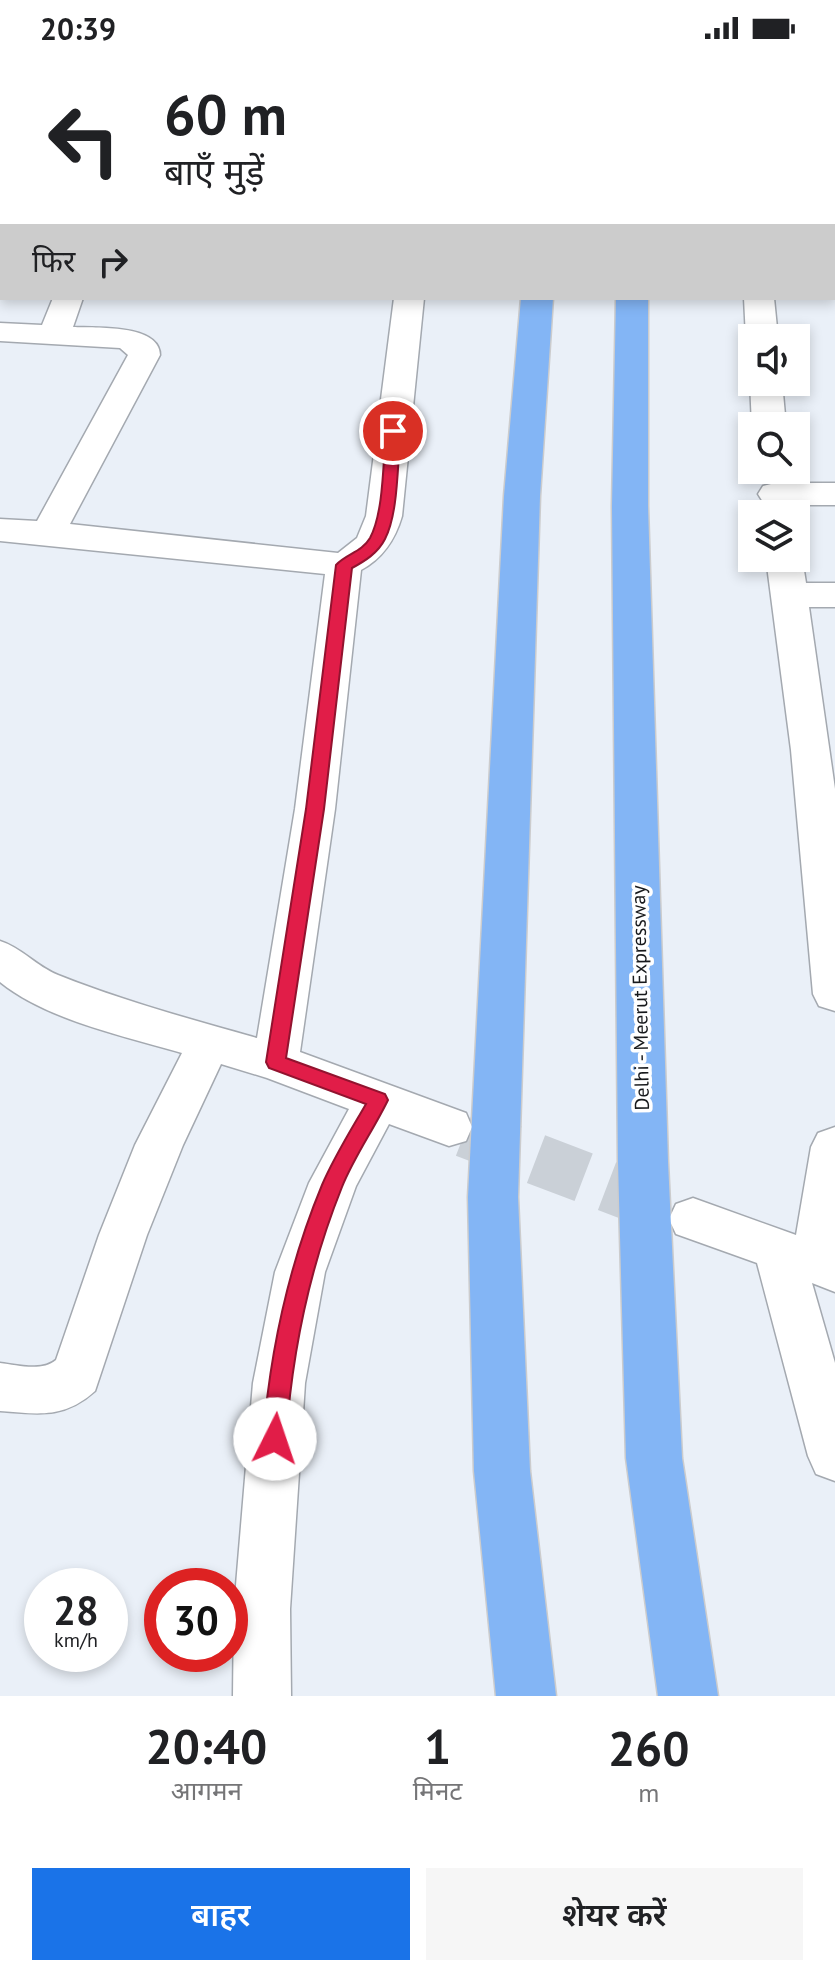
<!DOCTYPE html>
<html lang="hi">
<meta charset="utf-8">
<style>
body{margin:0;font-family:"PT Sans","Noto Sans Devanagari",sans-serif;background:#f6f6f6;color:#202124;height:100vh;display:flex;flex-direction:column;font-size:30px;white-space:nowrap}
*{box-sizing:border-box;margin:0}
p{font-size:26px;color:#757577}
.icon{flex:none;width:44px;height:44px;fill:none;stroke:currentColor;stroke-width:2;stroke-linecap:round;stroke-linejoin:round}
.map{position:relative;height:1640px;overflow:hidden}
.side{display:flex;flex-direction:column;background:#fff;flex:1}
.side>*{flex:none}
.guide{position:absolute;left:0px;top:0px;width:836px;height:244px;box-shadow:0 4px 12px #0003;background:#fff;color:#202124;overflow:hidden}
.fabs{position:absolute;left:738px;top:268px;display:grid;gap:16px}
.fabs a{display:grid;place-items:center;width:72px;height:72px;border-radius:0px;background:#fff;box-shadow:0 4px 12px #0003;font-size:40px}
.speed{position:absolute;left:24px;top:1512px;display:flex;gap:16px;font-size:40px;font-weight:700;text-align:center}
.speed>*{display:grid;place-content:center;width:104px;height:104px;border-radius:50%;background:#fff;box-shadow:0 4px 12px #0003;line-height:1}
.speed small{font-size:20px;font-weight:400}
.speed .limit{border:12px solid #d22;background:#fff;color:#111}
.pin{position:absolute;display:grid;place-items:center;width:68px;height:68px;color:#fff;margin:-34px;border:4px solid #fff;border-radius:50%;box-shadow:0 2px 8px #0007}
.me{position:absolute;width:88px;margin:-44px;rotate:4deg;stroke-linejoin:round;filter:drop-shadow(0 0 6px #0008)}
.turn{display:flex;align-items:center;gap:28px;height:168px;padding:0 32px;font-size:36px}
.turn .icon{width:104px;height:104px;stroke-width:2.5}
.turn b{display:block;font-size:56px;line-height:68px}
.then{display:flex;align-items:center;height:76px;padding:0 32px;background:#0003;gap:16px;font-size:30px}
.eta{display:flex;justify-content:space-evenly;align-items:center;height:136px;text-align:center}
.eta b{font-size:48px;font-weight:600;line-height:56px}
.cta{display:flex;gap:16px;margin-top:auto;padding:16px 32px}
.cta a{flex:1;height:92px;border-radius:0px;background:#1a73e8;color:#fff;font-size:32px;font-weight:600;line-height:92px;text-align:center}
.cta a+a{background:#f6f6f6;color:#202124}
.status{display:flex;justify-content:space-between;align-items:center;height:56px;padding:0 40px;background:#fff;direction:ltr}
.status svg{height:22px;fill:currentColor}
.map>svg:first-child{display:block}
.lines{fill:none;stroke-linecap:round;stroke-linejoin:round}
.minor-tunnel{stroke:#cad0d7;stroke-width:51;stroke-dasharray:51 25;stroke-linecap:butt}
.minor-casing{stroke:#a4a9b0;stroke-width:3}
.motorway-casing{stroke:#cccccd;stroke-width:3}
.minor{fill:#fff;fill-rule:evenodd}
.motorway{fill:#83b5f5;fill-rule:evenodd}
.route{fill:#e11d48;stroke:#92132f;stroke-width:2}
.labels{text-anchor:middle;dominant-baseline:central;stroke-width:7;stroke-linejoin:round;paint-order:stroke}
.street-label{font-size:20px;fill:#17191c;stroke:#fff}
</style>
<div class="status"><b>20:39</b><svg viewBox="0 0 49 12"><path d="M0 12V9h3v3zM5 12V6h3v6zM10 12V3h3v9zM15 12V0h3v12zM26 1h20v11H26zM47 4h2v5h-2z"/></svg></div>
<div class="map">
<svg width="835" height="1640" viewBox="0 0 835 1640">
<rect width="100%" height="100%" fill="#eaf0f8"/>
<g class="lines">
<polyline class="minor-tunnel" points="465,1076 672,1155"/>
<g class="minor-casing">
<g id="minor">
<rect x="421" y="0" width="26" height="2"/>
<rect x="723" y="0" width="26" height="2"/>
<rect x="0" y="163" width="2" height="18"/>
<rect x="0" y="211" width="2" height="18"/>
<path d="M53,242H83L73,271C95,272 160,268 160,299L70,468L338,497L357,482L366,460L394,242H424L402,460C395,484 383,502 361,514L335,753L300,996L466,1057L472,1071L466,1085L449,1090L389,1068L356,1130L325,1216L305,1327L290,1553L291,1640H233L234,1553L253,1327L275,1216L309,1127L349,1053L267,1022L221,1008L183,1089L147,1179L95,1335C64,1363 39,1358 0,1355V1307C17,1309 42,1316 56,1304L99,1179L135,1089L182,997C124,980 47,964 0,926V885C22,892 36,910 58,919C123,945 190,963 257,982L295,753L325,518L0,485V463L37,465L128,299L120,292L0,285V267L42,269Z"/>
<polygon points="744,242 774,242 778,282 752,282 751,289 746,282"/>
<polygon points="752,323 752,326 782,326 786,370 752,370 750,326"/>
<polygon points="775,427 835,427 835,449 775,449 763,446 758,438 763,430"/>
<polygon points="796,494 802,502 806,527 835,527 835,551 809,551 835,733 835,955 819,950 813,938 791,694 766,502 796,502"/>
<polygon points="835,1071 835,1236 812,1227 835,1307 835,1425 816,1418 808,1400 757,1207 676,1178 669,1163 676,1148 693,1142 796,1179 811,1091 818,1077"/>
</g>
</g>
<g class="motorway-casing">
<g id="motorway">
<rect x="543" y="0" width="28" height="2"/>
<rect x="622" y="0" width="28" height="2"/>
<polygon points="521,242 553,242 540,440 518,1141 530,1415 556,1640 496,1640 474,1415 468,1141 504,440"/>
<polygon points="616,242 648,242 648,450 668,1106 682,1402 718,1640 658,1640 626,1402 618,1106 612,450"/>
</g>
</g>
<use href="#minor" class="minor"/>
<use href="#motorway" class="motorway"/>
</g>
<path class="route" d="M393,370L401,375C397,405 399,456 385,483C378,497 365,505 352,512L324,753L286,1002L385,1038L388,1044C374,1073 354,1101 342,1131C309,1213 292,1296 286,1383L283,1391L275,1394L267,1391L263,1383C270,1295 288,1211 322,1129C334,1101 351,1074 366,1048L269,1012L266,1006L306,753L336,509C346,498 362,496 370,482C384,456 383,404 386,375Z"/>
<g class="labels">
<g class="street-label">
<text transform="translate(640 942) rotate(-91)">Delhi - Meerut Expressway</text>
</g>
</g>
</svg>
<div class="fabs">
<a><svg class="icon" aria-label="sound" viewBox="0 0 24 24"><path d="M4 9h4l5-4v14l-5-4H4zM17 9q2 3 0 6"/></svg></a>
<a><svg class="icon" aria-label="search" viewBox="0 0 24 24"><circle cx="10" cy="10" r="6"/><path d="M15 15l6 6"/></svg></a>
<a><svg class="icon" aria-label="layers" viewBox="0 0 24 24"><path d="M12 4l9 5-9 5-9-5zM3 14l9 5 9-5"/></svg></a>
</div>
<div class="speed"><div>28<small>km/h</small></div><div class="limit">30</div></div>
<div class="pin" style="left:393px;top:375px;background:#d93025"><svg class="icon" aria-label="arrive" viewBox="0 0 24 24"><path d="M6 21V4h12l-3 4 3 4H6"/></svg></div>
<svg class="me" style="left:275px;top:1383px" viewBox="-20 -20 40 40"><circle r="19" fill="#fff"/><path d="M0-13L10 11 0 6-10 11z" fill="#e11d48"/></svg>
<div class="guide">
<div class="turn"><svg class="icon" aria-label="left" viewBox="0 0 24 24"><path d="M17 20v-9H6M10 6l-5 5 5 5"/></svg><div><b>60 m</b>बाएँ मुड़ें</div></div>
<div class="then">फिर<svg class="icon" aria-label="right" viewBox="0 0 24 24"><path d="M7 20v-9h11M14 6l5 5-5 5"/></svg></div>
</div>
</div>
<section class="side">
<div class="eta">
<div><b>20:40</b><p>आगमन</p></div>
<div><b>1</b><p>मिनट</p></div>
<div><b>260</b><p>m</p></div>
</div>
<div class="cta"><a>बाहर</a><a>शेयर करें</a></div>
</section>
